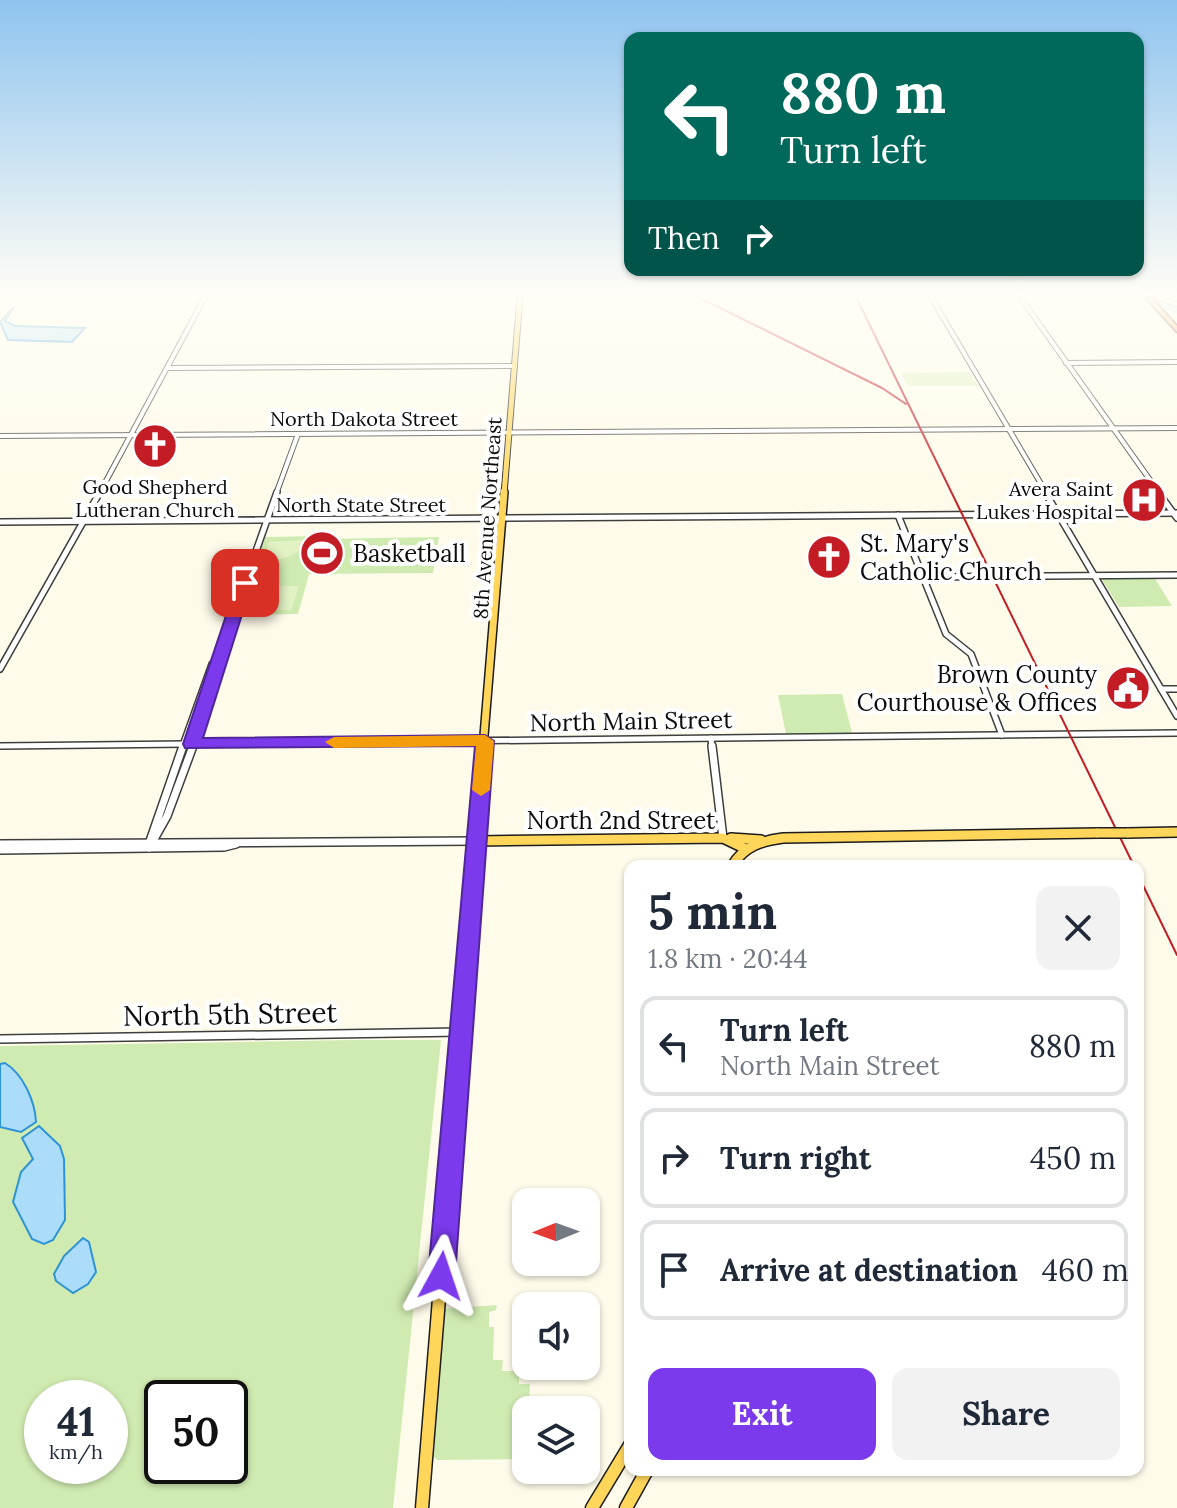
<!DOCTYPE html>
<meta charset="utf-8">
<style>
body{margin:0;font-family:Lora,serif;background:#f2f2f3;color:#1f2937;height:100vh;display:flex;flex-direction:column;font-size:30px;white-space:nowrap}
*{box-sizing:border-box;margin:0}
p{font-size:26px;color:#747a83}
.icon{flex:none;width:44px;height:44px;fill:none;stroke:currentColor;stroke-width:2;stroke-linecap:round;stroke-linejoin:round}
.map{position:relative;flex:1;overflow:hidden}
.sheet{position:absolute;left:624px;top:860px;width:520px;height:616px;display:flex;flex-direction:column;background:#fff;border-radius:16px;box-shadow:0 2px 6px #0004}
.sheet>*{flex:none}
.guide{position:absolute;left:624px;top:32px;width:520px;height:244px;border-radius:16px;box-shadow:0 2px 6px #0004;background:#00695c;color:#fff;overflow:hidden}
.needle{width:52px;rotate:269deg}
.tools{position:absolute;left:512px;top:1188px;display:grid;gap:16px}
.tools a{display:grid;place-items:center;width:88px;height:88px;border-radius:16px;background:#fff;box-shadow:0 2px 6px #0004;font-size:40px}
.speed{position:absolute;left:24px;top:1380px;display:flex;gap:16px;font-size:40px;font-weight:700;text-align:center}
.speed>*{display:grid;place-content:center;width:104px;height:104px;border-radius:50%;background:#fff;box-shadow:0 2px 6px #0004;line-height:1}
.speed small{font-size:20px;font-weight:400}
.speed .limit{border:4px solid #111;border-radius:12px;background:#fff;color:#111}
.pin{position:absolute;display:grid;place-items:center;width:68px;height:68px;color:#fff;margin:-34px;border-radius:16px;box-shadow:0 4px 12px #0006}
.me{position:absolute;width:88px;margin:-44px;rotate:5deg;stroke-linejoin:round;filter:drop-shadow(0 0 6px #0008)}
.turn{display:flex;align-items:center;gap:28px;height:168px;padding:0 24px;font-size:36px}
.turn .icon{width:104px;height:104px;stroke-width:2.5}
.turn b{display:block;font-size:56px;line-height:68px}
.then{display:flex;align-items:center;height:76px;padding:0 24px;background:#0003;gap:16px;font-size:30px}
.round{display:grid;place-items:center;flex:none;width:84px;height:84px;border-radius:16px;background:#f2f2f3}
.summary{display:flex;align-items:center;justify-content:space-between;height:136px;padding:0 24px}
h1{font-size:48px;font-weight:700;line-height:60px}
.primary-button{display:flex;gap:16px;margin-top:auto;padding:16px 24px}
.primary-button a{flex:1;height:92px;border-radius:16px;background:#7c3aed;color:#fff;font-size:32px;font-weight:700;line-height:92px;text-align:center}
.primary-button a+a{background:#f2f2f3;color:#1f2937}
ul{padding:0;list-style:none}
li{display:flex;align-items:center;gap:24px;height:100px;margin:0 16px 12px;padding:0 8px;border:4px solid #e0e1e3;border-radius:16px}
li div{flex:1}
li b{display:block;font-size:30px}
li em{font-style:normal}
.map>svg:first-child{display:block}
.green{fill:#d0ebb1;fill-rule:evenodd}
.pitch{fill:#e2f2c4}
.water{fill:#abddfa;stroke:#2e93d5;stroke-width:2}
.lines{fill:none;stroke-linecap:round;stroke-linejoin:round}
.river{stroke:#abddfa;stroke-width:5}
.minor-far2-casing{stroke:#3e3e3e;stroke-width:6}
.minor-far1-casing{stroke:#3e3e3e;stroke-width:8}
.minor-casing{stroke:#3e3e3e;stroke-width:10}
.major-far3-casing{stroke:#1c1c1c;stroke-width:7}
.major-far2-casing{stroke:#1c1c1c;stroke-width:10}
.major-far1-casing{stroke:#1c1c1c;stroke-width:12}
.major-casing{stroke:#1c1c1c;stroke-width:15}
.highway-casing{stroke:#1c1c1c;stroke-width:3}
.minor-far2{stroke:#fff;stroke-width:4}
.minor-far1{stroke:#fff;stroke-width:5}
.minor{stroke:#fff;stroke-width:7}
.major-far3{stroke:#ffd65a;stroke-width:5}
.major-far2{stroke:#ffd65a;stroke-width:7}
.major-far1{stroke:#ffd65a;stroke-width:9}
.major{stroke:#ffd65a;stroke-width:12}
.highway{fill:#fd9b49;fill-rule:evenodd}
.rail{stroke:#c31c25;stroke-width:2}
.major-bridge-casing{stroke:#1c1c1c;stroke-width:12;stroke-linecap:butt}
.major-bridge{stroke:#ffd65a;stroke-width:9}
.route{fill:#7c3aed;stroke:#51269a;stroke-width:2}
.slow{fill:#f59e0b}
.labels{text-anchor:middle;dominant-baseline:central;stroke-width:8;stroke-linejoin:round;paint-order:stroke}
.far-street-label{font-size:20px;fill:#0b0b0b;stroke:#fff}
.far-poi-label{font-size:20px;fill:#0b0b0b;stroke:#fff}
.poi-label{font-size:24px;fill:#0b0b0b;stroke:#fff;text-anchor:start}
.street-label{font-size:24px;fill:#0b0b0b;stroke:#fff}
.near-street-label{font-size:28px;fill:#0b0b0b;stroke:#fff}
</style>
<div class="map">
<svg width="1177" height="1508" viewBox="0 0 1177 1508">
<rect width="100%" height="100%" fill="#fffbea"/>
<g class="green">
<polygon points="320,536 320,539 439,537 433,573 309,574 298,614 237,615 265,537"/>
<polygon points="1154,577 1172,606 1119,607 1101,578"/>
<polygon points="842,694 852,733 786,734 778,695"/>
<path d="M353,1040H441L393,1508H0V1046ZM42,1398H110V1466H42ZM162,1398H230V1466H162Z"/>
<polygon points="497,1305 496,1310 489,1312 489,1327 494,1327 493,1360 503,1360 502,1371 519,1371 519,1384 530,1384 526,1459 437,1460 432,1455 442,1309"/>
</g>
<g class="pitch">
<polygon points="969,372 978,386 908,386 901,373"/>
<path d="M307,540C299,558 279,560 262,560L269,542Z"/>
<polygon points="257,586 299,586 291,610 248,610"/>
</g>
<g class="water">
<polygon points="14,307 5,321 15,326 85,328 72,342 8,340 0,322"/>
<path d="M5,1063C23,1074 35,1101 36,1122L21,1132L0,1127V1064Z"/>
<polygon points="39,1126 60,1146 64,1159 65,1220 53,1240 44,1244 32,1239 13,1202 21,1172 33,1159 22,1138"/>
<polygon points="83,1238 89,1242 96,1272 88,1284 73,1293 56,1281 54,1274 64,1256"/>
</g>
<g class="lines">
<polyline class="river" points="1133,297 1163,303 1177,311"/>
<g class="minor-far2-casing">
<g id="minor-far2">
<polyline points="931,297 1047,494"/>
<polyline points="1020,297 1160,494"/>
<polyline points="1157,297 1177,304"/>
<polyline points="1066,363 1177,362"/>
<polyline points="169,368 515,366"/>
<polyline points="0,436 1177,428"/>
<polyline points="99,494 205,297"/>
<polyline points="276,494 298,434"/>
</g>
</g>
<g class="minor-far1-casing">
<g id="minor-far1">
<polyline points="1045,492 1177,716"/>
<polyline points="1158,492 1177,518"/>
<polyline points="898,515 946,634 971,654 1002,735"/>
<polyline points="0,522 1177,513"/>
<polyline points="923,577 1177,575"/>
<polyline points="0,669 100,492"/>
<polyline points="1161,689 1177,689"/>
<polyline points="711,738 712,748"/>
<polyline points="0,746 1177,733"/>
<polyline points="182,748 212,664 218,658"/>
<polyline points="192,748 220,663 218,658 277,492"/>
</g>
</g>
<g class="minor-casing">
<g id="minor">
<polyline points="712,746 723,838"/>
<polyline points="0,844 477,841"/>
<polyline points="149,844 183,746"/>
<polyline points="149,848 167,816 193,746"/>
<polyline points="0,850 224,847 236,844"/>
<polyline points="0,1039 461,1032"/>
</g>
</g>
<g class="major-far3-casing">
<polyline id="major-far3" points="504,494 520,297"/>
</g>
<g class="major-far2-casing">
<polyline id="major-far2" points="483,748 504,492"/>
</g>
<g class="major-far1-casing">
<g id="major-far1">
<polyline points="1127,833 1177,832"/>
<polyline points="731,838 761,840"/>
<polyline points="477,841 723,838 746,849"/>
<path d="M732,866C744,846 761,841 783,838L1098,833"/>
<polyline points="457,1079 484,746"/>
</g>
</g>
<g class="major-casing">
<g id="major">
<polyline points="422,1508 457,1077"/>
<polyline points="592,1508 630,1445"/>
<polyline points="626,1508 647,1470"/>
</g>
</g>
<g class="highway-casing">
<polygon id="highway" points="1145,297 1151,297 1177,326 1177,332"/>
</g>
<use href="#minor-far2" class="minor-far2"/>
<use href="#minor-far1" class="minor-far1"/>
<use href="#minor" class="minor"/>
<use href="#major-far3" class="major-far3"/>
<use href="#major-far2" class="major-far2"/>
<use href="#major-far1" class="major-far1"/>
<use href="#major" class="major"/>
<use href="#highway" class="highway"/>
<g class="rail">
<polyline points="698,297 882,388 906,404"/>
<polyline points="856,297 1134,866"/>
<polyline points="1138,875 1177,955"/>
</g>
<g class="major-bridge-casing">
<polyline id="major-bridge" points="1098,833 1127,833"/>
</g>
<use href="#major-bridge" class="major-bridge"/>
</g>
<linearGradient id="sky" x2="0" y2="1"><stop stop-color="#8fc4ef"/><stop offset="0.58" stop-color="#fffdf6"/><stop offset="1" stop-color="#fffdf6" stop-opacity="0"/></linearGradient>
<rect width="1177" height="508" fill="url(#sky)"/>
<polygon class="route" points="245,578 252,583 203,738 485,735 494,741 455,1276 451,1284 441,1288 432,1284 428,1276 475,746 185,748 183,744 237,583"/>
<polygon class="slow" points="485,735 494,741 490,790 481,796 472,790 476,746 334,748 325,742 334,737"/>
<defs>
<g id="church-disc" transform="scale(2.3)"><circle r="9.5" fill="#c31c25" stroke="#fff"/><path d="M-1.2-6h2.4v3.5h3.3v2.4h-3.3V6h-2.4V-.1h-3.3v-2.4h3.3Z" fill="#fff"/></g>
<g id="hospital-disc" transform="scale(2.3)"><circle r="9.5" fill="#c31c25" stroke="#fff"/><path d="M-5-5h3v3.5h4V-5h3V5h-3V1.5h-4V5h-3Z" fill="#fff"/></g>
<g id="stadium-disc" transform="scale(2.3)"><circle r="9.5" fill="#c31c25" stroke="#fff"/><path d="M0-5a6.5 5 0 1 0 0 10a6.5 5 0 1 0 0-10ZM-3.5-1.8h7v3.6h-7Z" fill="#fff"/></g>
<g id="civic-disc" transform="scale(2.3)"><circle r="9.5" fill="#c31c25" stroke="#fff"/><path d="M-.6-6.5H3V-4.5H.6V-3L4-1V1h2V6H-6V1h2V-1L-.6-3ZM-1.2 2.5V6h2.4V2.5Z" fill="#fff"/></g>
</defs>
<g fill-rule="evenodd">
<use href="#church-disc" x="155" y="446"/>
<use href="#hospital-disc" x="1144" y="500"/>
<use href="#stadium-disc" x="322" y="553"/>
<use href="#church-disc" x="829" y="557"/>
<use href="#civic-disc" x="1128" y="688"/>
</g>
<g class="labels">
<g class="far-street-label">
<text x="364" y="418">North Dakota Street</text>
<text x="361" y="504">North State Street</text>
<text transform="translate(487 518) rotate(-86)">8th Avenue Northeast</text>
</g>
<g class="far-poi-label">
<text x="155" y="486">Good Shepherd<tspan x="155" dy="23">Lutheran Church</tspan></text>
<text x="1113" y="488" text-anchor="end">Avera Saint<tspan x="1113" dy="23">Lukes Hospital</tspan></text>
</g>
<g class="poi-label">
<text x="860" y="543">St. Mary's<tspan x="860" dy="28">Catholic Church</tspan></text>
<text x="353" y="553">Basketball</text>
<text x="1097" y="674" text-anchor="end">Brown County<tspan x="1097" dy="28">Courthouse &amp; Offices</tspan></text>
</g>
<g class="street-label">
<text transform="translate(631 721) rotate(-1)">North Main Street</text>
<text x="621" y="820">North 2nd Street</text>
</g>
<g class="near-street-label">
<text transform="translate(230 1014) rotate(-1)">North 5th Street</text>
</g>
</g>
</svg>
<div class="tools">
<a><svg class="needle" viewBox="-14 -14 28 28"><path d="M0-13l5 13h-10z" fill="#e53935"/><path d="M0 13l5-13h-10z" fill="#747a83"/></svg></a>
<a><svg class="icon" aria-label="sound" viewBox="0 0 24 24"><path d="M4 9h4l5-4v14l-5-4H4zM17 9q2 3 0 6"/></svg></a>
<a><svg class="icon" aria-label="layers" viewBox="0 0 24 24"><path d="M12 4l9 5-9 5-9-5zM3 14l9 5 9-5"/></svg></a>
</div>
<div class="speed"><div>41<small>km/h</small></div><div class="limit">50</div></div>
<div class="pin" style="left:245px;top:583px;background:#d93025"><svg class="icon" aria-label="arrive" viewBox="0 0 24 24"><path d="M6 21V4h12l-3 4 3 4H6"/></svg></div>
<svg class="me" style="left:441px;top:1276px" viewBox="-20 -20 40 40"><path d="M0-17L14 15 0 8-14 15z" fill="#7c3aed" stroke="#fff" stroke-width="4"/></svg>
<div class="guide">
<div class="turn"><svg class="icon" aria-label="left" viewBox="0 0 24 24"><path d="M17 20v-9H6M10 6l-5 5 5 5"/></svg><div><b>880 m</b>Turn left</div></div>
<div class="then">Then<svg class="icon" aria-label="right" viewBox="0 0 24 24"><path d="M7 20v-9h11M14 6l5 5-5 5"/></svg></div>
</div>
<section class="sheet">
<div class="summary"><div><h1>5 min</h1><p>1.8 km · 20:44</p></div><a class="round"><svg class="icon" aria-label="close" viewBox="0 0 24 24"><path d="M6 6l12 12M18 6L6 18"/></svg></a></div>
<ul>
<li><svg class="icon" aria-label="left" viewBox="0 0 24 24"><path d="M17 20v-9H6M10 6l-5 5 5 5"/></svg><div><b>Turn left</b><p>North Main Street</p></div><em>880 m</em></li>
<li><svg class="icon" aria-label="right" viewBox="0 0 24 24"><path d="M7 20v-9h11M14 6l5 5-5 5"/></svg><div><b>Turn right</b></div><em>450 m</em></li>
<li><svg class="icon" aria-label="arrive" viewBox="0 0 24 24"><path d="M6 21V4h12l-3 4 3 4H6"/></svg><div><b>Arrive at destination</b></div><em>460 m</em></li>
</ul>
<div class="primary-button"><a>Exit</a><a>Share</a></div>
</section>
</div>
